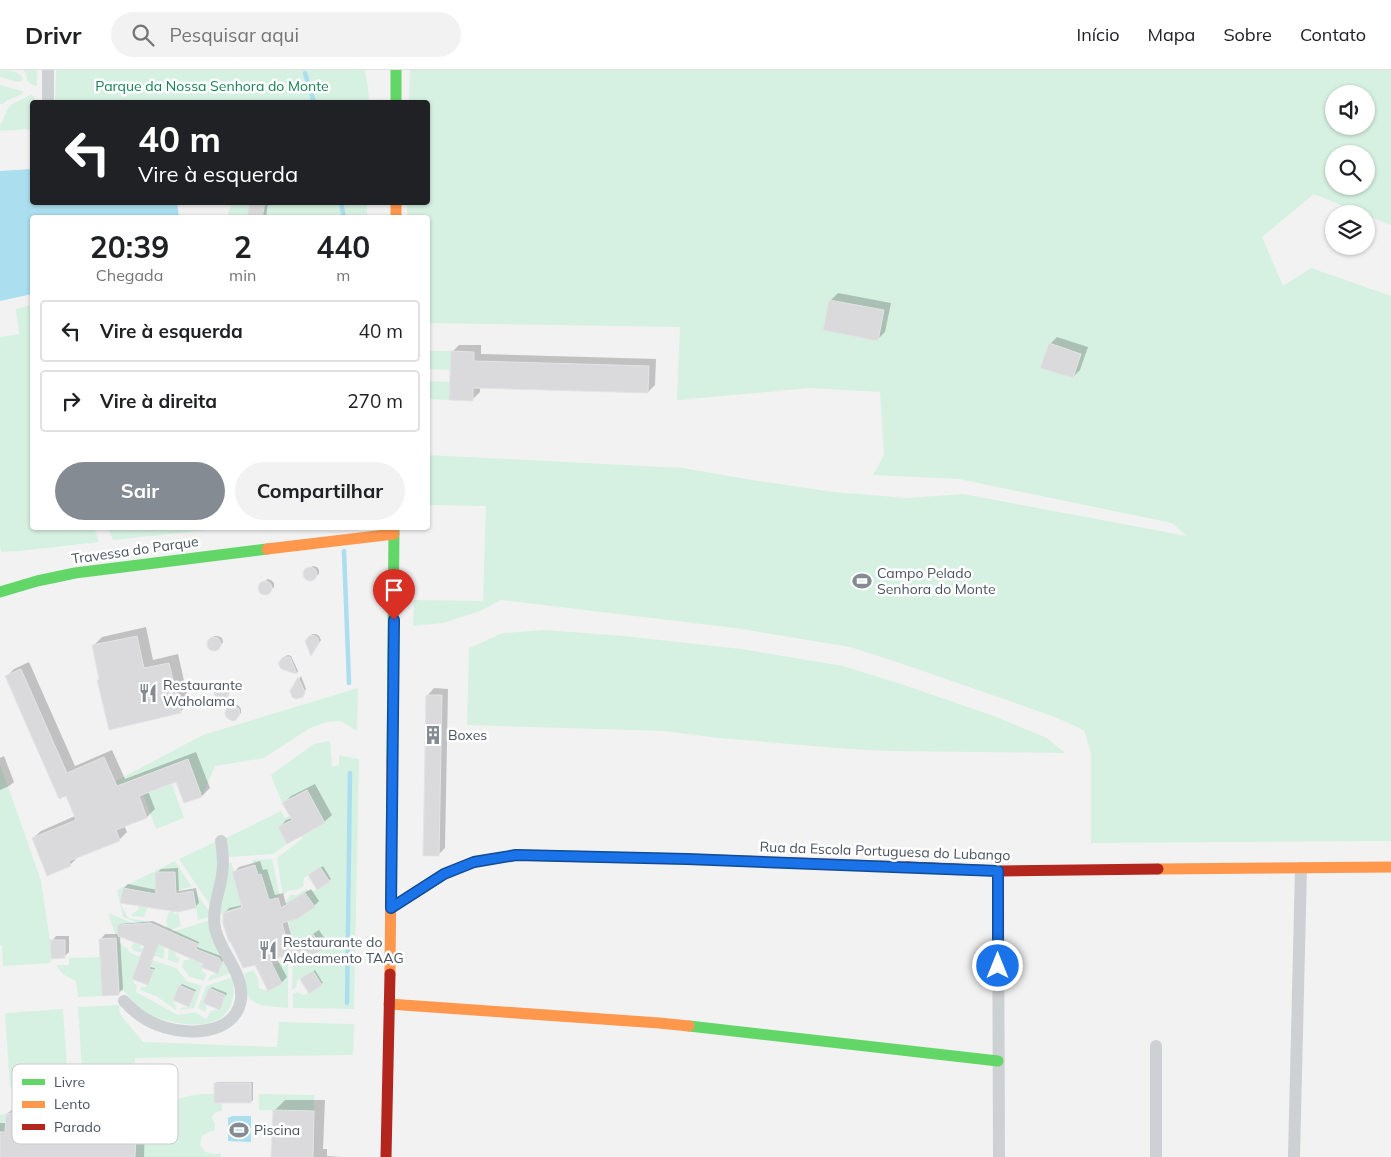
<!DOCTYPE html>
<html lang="pt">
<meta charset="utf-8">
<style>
body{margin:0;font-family:Mulish,sans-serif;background:#f2f2f2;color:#202124;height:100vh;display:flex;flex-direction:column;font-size:19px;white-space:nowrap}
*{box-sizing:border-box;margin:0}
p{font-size:16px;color:#757577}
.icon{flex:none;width:28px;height:28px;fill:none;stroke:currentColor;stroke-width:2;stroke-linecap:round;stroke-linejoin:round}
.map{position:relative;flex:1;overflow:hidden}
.side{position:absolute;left:30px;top:145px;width:400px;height:315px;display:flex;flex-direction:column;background:#fff;border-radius:5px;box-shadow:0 1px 4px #0004}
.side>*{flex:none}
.guide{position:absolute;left:30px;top:30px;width:400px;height:105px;border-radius:5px;box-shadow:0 1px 4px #0004;background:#202124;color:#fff;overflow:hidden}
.fabs{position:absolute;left:1325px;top:15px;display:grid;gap:10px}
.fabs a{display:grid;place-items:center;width:50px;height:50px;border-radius:50%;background:#fff;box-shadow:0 1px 4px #0004;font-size:25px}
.pin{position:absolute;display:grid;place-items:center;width:42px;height:42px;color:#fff;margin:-51px -21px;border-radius:50% 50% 50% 0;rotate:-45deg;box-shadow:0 0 5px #0007}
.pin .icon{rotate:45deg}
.me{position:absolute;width:55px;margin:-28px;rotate:0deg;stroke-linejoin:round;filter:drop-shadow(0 0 4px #0008)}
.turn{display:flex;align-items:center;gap:18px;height:105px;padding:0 25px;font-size:22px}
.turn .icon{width:65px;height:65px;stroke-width:2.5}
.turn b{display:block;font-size:35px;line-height:42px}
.eta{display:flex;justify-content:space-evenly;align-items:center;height:85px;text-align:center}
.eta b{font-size:30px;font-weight:700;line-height:35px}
.action{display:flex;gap:10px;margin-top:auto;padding:10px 25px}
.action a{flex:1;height:58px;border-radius:30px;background:#848b92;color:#fff;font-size:20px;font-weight:700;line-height:58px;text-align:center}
.action a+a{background:#f2f2f2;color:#202124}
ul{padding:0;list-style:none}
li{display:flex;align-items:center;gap:15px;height:62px;margin:0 10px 8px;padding:0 15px;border:2px solid #e0e0e0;border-radius:5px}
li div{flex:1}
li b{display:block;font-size:19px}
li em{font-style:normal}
header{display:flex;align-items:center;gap:30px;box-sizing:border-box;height:70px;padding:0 25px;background:#fff;border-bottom:1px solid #e0e0e0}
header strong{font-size:24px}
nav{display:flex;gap:28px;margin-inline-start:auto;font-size:18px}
.search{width:350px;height:45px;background:#f2f2f2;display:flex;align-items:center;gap:12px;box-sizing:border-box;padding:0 18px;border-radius:28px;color:#757577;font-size:19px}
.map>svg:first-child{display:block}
.green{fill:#d6f1e2;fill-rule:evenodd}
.water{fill:#abdeef}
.shadow{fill:#0003;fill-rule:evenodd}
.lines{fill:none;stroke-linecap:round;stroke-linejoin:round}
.stream{stroke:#abdeef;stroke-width:4.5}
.building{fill:#dadadc;stroke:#e3e4e5}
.street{stroke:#ced1d3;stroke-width:12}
.fast{stroke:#63d668;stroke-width:11}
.slow{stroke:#ff974d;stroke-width:11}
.jam{stroke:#b3261e;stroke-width:11}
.route-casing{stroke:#114b97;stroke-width:12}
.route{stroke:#1a73e8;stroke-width:9}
.labels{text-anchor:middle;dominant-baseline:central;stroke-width:5;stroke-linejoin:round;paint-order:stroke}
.park-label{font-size:14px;fill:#178352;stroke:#fff}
.street-label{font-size:14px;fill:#49535f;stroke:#fff}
.poi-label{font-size:14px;fill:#49535f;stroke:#fff;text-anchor:start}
.key{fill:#fff;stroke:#c8cbcf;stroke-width:1}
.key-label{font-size:14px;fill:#49535f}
</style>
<header>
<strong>Drivr</strong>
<div class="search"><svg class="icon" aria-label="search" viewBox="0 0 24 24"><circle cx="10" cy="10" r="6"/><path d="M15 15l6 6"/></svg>Pesquisar aqui</div>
<nav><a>Início</a><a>Mapa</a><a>Sobre</a><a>Contato</a></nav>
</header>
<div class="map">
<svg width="1391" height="1087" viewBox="0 0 1391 1087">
<rect width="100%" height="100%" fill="#f2f2f2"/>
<g class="green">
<path d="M0,0C10,0 17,0 23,8L22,11L18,12L0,7Z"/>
<path d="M23,0H37V16C22,12 31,8 23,0Z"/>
<polygon points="56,0 365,0 368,18 369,32 55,32"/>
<path d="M410,0H1391V155L1366,145V144H1363L1314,124L1262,167L1283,216L1311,198L1391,226V771L1091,773V683L1084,660L1055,647L897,592L850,577L735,558L501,530L480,541L443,553L413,556L414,530L483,531L486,436L428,435V385L683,398L752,410L833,422L908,428L963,424L1187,466L1172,453L959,409L873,405L884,385L880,322L810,318L677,330L680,257L428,253V148H407V133L428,132V32H409ZM1334,24H1366V56H1334ZM1334,84H1366V116H1334Z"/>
<polygon points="0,15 22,21 23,22 22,24 8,30 3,34 0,34"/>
<polygon points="31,25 34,26 36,32 32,32 32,59 0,61 0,55 2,52 8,38 12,34"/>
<polygon points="213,133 367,133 367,147 227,147 231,135"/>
<polygon points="32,235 32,458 94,458 99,472 19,481 1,482 0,476 0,267 19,264 16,239"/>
<polygon points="429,281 451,281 450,300 428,299"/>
<polygon points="428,311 450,312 449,330 428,329"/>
<polygon points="108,458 226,458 113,470"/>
<polygon points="546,560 624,566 741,579 843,596 901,614 994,646 1047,668 1065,683 890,681 849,679 719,668 664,661 467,655 469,578 503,563"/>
<polygon points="358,618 357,661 341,651 327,652 310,658 264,688 215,696 202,727 188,689 114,717 112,713 203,665"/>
<polygon points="330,671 332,697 339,695 339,685 359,689 354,939 293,938 293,924 298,922 303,925 309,923 300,909 297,911 296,918 292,920 293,889 300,886 305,888 310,886 300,872 293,883 292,871 285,834 290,825 297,825 306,819 309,821 317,820 330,811 320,797 304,808 303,813 304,816 296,820 287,821 283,826 277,788 303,768 301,766 325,753 307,720 282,733 271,705 314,674"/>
<polygon points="0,695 15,736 41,811 50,870 51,893 3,896 2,876 0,875"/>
<polygon points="172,714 184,748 156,759 143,724"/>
<polygon points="281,741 285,748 290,746 292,750 278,757 287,774 273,784 229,787 224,769"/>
<polygon points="215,772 218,794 210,835 179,789"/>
<polygon points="272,789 280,826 220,844 230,792 231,792 234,801 232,802 237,816 263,809 261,804 258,805 252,790"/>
<polygon points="175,791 192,817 174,821 175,817 175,802 156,802 156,820 152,825 144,847 132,846 132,844 138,840 142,821 123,818 120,833 128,848 145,851 159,860 164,858 165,863 123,847 117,820"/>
<polygon points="193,821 195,821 209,841 209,847 198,850"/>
<polygon points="172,834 174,844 178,843 181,856 168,861 166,851"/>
<path d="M108,843L165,866L164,889L149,884L156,880L140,874V876L145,882V883L134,881L131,877L135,870L117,855C118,865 116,875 127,878L130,883L176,898L187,911L202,916L194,938L180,940L181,938L188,937L173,931L175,935L177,937L176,940L156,926L140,920L141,917H145L147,915L132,909L135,914L137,915L136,922L174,943L178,945L195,942L206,949L211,941L219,939L204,933L207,938L205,942L198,938L206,916L233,907C238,948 215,959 179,953C168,951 155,949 146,943C137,937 131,928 124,921L120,920L117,869Z"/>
<polygon points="210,850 231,903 208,911 210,906 217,903 202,897 202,901 206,904 204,911 190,907 182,897 184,890 188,890 191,888 175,881 176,886 180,889 178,893 168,890 169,863"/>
<path d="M100,887L102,926L78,927L76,911C67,907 61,904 56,895H69V888Z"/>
<path d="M288,890V938C276,936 253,939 247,924C245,918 245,910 244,904L253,900L258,908L259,918L268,921L282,914L274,898L257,899Z"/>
<polygon points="119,935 120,944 143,972 277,977 279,952 354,954 353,985 135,988 135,993 82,1000 78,937"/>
<polygon points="63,939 68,1013 10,1017 5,943"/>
<path d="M203,1024H214V1033H222V1041C216,1042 214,1042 212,1048L215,1054L214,1061L209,1062L202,1066L200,1075L205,1082L213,1084L221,1083V1087H0V1045L74,1032L73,1063L110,1065L111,1043L144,1039L193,1025Z"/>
<polygon points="259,1024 314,1025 314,1041 259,1040"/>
</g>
<g class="water">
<polygon points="32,99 32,132 177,133 179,147 32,148 32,224 0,231 0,101"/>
<polygon points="233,1046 251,1046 251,1072 228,1071 228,1048"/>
</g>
<g class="shadow">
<polygon points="251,132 268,132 266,148 249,148"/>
<polygon points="838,223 891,233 885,262 878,269 830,231"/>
<polygon points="1057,267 1088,277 1080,300 1073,307 1050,274"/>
<polygon points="459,275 481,275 481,284 656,289 655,315 648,322 480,317 480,322 472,330 452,282"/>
<polygon points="313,496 317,497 319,500 319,504 311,510 308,510 305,506 306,500"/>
<polygon points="268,509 271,510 274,513 274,517 266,524 263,523 260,519 260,515"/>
<polygon points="146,557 153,590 178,584 189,633 180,642 100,609 93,576 102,567"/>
<polygon points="312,564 316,564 319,566 321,570 312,583 310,567"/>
<polygon points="214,566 218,566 222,568 223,572 219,578 213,580 210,579 208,574"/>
<polygon points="288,585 291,586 298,601 297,603 283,599 284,587"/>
<polygon points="29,592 75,696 112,680 125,709 196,682 210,718 202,726 185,732 177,710 148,721 155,739 147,747 124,755 127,762 119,770 78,787 70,795 33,768 41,761 75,746 67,724 6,607 14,599"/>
<polygon points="301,606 306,619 304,623 292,621"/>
<polygon points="225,614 230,618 228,627 226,629 219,615"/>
<polygon points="434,618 448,619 445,778 438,785 427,626"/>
<polygon points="231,632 239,636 241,639 241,643 234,649 229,634"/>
<polygon points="4,686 14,712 9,716 0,720 0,688"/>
<polygon points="315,714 332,745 324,752 279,758 286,750 292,748 284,733 291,726"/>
<path d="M260,791L263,800L267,799L275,825L283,823L286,834L311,819L319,831L314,836L287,850L294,876L319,860L327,872L322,878L310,885L306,879L276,887L287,907L281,913L256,894L224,844L229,838L243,835L234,802L239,797ZM248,835V837L227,843V841Z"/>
<polygon points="323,796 331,809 318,818 311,804"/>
<polygon points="178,798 179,821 196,818 199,833 195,837 124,818 128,814 157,820 157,803 161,799"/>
<polygon points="153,851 199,872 197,877 221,886 223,890 219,900 159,873 150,897 155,898 148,914 146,875 120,866 123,919 118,924 101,869 105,864 119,864 118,856 120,854"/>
<polygon points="56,866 69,866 69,882 64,887 52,871"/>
<polygon points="315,900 323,913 321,914 303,908"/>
<polygon points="182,914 196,920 189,935 180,916"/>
<polygon points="212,917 227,923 219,938 210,919"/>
<polygon points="217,1012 253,1012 253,1030 251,1032 215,1014"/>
<polygon points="83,1023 82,1054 145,1056 144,1087 0,1087 0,1053 7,1053 7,1044 17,1035"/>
<polygon points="285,1030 325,1030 323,1079 327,1079 327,1086 342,1087 272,1087 274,1041"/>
</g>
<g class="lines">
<g class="stream">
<polyline points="305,3 314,32"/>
<polyline points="341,132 344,148"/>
<polyline points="344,481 349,613"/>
<polyline points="347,933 350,703"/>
</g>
</g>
<g class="building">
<polygon points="250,132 265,132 262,148 247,148"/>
<polygon points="829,230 884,240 878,271 823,260"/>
<polygon points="1049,273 1081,284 1073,308 1040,298"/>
<polygon points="451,281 474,282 474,291 649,296 648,323 473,318 473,331 449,330"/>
<circle cx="310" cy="504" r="7"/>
<circle cx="265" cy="518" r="7"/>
<polygon points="314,565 318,568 319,573 311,586 305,571 309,566"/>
<polygon points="137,566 144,598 169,593 181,643 109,660 97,610 99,609 92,575"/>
<circle cx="214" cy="574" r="7"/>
<polygon points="283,587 290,587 297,604 281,599 278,593"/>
<polygon points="21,599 67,703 104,687 117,716 188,689 202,727 184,733 176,712 139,726 147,748 116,760 120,771 69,791 71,796 47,806 32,768 76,750 66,726 59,729 5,606"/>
<polygon points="298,607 305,622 303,627 296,629 292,627 290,621"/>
<polygon points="218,615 223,615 227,618 228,623 227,631 218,629 215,626 214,621"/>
<polygon points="426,625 442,625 439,786 423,786"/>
<polygon points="228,633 239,639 240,644 236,650 232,651 226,647 225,643"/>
<polygon points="307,720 325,753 287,774 278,757 292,750 282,733"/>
<polygon points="255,795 258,805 261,804 269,830 278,828 281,838 305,823 315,837 297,849 282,853 289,880 313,864 323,879 310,887 306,881 270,890 282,914 268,921 255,895 243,898 230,871 229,873 229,872 223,854 223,843 242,838 232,802"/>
<polygon points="320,797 330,812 317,820 308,805"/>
<polygon points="155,802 175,802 176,824 193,821 196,838 178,842 120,833 123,818 156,824"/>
<polygon points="150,853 198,874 196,879 219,888 222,893 218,904 201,897 203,894 158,874 149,899 154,900 148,915 132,909 144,876 118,866 117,855"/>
<polygon points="116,868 119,925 102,926 99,869"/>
<polygon points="50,870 65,870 65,888 51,889"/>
<polygon points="313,901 322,915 309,924 300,909"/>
<polygon points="179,915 195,922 189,937 173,930"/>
<polygon points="209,918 225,925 220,940 203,933"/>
<rect x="214" y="1013" width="37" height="20"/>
<polygon points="74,1032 73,1064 136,1065 135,1087 0,1087 0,1062 5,1062 6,1044"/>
<polygon points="273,1040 314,1041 313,1087 271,1087"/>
</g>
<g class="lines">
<g class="street">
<polyline points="48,32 48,0"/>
<polyline points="998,801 999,1087"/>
<path d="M124,931C134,942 144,950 158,955C185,966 236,966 241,929C244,902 220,883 215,858C211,836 223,815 223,794C223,786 222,778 221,771"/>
<polyline points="1156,1087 1156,976"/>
<polyline points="1294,1087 1301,798"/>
</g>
<g class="fast">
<polyline points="396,0 396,32"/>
<polyline points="0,522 37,511 75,503 267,479"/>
<polyline points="392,691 394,458"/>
<polyline points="391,838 444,804 474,792 516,785 689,789"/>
<polyline points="689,956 998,991"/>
</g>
<g class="slow">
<polyline points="396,132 396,148"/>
<polyline points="267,479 394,464"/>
<polyline points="689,789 908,797"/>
<polyline points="1158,799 1391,797"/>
<polyline points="390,904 392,691"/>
<polyline points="389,934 659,953 689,956"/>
</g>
<g class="jam">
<polyline points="908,797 998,801 1158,799"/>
<polyline points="386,1087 390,904"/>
</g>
</g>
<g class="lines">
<g class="route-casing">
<polyline id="route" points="394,550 391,838 444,804 474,792 516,785 687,789 998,801 998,896"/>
</g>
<use href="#route" class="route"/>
</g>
<defs>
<g id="stadium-bare" transform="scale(1.5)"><path d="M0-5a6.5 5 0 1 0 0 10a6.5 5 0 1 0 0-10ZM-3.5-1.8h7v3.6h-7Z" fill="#848b92" stroke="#fff" stroke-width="2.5" paint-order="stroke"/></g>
<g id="restaurant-bare" transform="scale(1.5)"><path d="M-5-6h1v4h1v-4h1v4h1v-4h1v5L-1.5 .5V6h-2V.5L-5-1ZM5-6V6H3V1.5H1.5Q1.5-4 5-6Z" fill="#848b92" stroke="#fff" stroke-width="2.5" paint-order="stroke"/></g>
<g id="building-bare" transform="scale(1.5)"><path d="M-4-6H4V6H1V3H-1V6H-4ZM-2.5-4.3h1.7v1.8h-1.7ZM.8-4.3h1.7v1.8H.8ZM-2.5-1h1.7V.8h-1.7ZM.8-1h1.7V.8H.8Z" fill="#848b92" stroke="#fff" stroke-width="2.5" paint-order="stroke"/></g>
</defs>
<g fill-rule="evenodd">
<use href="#stadium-bare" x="862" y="511"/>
<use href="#restaurant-bare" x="148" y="623"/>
<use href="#building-bare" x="433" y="665"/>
<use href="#restaurant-bare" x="268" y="880"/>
<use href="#stadium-bare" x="239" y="1060"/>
</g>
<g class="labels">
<g class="park-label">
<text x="212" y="16">Parque da Nossa Senhora do Monte</text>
</g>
<g class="street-label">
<text transform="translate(135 480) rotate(-8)">Travessa do Parque</text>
<text transform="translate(885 781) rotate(2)">Rua da Escola Portuguesa do Lubango</text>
</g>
<g class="poi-label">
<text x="877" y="503">Campo Pelado<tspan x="877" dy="16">Senhora do Monte</tspan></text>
<text x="163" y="615">Restaurante<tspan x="163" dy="16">Waholama</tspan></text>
<text x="448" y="665">Boxes</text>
<text x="283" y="872">Restaurante do<tspan x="283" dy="16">Aldeamento TAAG</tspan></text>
<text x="254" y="1060">Piscina</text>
</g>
</g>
<rect x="12" y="994" width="166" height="80" rx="8" class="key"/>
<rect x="22" y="1009" width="23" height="6" fill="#63d668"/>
<rect x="22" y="1031" width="23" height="7" fill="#ff974d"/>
<rect x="22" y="1054" width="23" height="6" fill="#b3261e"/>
<g class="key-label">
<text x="54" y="1017">Livre</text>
<text x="54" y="1039">Lento</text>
<text x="54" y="1062">Parado</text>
</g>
</svg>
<div class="fabs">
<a><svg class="icon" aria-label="sound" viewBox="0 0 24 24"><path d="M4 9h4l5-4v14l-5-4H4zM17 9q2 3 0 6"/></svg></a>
<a><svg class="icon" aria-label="search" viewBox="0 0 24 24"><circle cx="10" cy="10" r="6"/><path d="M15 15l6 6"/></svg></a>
<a><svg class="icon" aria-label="layers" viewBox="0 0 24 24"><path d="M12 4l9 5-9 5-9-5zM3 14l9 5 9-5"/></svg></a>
</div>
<div class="pin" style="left:394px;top:550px;background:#d93025"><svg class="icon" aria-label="arrive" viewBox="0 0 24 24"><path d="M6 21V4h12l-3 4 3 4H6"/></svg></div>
<svg class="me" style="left:998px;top:896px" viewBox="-20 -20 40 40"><circle r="17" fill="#1a73e8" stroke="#fff" stroke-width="3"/><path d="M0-11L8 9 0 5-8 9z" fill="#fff"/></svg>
<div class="guide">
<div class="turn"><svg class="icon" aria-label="left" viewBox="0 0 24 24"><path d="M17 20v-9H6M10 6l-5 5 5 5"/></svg><div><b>40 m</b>Vire à esquerda</div></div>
</div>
<section class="side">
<div class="eta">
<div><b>20:39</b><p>Chegada</p></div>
<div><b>2</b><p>min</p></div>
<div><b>440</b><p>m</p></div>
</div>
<ul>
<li><svg class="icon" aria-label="left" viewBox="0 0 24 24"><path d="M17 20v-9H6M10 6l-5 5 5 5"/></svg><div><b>Vire à esquerda</b></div><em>40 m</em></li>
<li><svg class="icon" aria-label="right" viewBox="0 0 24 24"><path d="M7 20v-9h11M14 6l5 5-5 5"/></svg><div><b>Vire à direita</b></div><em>270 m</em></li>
</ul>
<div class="action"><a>Sair</a><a>Compartilhar</a></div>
</section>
</div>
